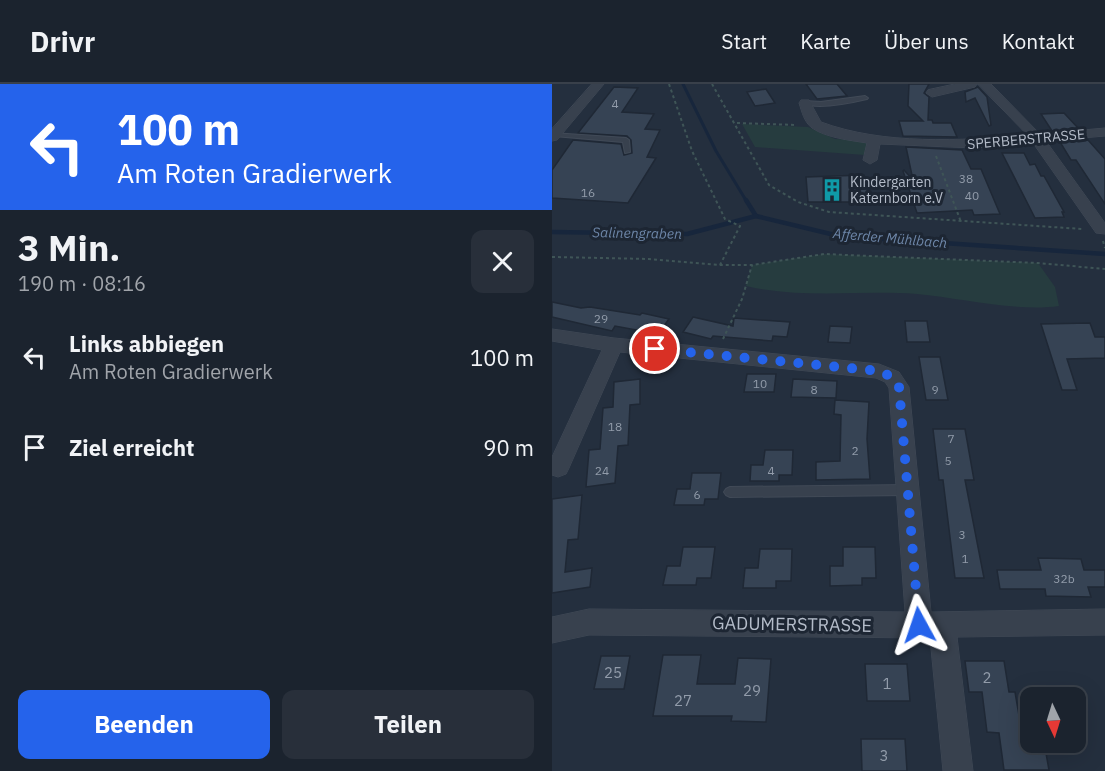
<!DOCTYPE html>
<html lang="de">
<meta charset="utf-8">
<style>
body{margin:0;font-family:"IBM Plex Sans",sans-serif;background:#282f3a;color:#f1f3f6;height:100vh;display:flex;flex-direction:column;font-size:22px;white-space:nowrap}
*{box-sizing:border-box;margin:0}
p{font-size:20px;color:#a0a4aa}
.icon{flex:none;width:33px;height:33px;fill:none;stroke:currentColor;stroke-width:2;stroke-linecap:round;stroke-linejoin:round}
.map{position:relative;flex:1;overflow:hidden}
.panel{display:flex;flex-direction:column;background:#1b232e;width:552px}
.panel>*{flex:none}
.banner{background:#2563eb;color:#fff;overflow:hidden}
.needle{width:39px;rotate:176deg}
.buttons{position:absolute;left:468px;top:603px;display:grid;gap:12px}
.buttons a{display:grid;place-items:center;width:66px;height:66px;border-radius:12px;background:#1b232e;box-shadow:0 6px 24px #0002,0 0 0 2px #39404a;font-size:30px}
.pin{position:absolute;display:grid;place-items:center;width:51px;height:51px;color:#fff;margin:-26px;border:3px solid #fff;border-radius:50%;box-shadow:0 2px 6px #0007}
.me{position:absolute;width:66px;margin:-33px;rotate:355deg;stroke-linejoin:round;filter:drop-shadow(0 0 4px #0008)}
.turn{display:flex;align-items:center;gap:21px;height:126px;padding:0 18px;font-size:27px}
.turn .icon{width:78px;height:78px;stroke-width:2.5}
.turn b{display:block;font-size:42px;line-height:51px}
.round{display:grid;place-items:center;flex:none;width:63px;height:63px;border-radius:12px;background:#282f3a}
.head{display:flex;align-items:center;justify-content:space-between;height:102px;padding:0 18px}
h1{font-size:36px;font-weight:700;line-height:45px}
.button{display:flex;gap:12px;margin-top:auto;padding:12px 18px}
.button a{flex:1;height:69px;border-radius:12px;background:#2563eb;color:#fff;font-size:24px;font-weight:700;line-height:69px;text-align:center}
.button a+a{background:#282f3a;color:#f1f3f6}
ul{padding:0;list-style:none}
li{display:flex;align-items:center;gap:18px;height:90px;padding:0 18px}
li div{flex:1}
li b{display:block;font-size:22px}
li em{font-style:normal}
header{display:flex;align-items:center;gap:36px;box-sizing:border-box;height:84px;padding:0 30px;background:#1b232e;border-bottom:2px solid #39404a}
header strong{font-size:28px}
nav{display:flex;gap:33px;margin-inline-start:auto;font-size:21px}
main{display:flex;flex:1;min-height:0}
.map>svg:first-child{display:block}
.green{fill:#263c3f}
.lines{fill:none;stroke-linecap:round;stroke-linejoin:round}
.stream-far1{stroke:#17263c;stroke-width:3}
.stream{stroke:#17263c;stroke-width:4.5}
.building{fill:#364354;stroke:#1f2835;stroke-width:1.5}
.service-casing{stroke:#414a57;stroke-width:2}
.minor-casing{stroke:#414a57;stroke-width:1}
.path{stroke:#3f5557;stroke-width:2;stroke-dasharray:3 3;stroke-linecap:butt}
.service{fill:#38414e;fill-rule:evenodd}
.minor{fill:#38414e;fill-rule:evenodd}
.route{stroke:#2563eb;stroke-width:10;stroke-dasharray:0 18}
.labels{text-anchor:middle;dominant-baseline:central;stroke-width:6;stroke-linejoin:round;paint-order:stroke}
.number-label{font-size:12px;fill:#929caa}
.far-street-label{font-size:14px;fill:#b4bcc9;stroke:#1d2633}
.far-poi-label{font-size:14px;fill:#b4bcc9;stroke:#1d2633;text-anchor:start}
.far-water-label{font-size:14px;font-style:italic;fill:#6d86a8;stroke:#1d2633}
.near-number-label{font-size:15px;fill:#929caa}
.near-street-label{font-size:18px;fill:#b4bcc9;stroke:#1d2633}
</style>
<header>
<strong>Drivr</strong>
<nav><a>Start</a><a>Karte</a><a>Über uns</a><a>Kontakt</a></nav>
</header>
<main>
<section class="panel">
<div class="banner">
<div class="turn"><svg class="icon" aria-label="left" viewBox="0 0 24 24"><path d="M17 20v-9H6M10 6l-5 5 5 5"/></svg><div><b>100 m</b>Am Roten Gradierwerk</div></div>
</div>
<div class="head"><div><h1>3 Min.</h1><p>190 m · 08:16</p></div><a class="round"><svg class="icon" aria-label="close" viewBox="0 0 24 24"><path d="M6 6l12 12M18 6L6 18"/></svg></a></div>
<ul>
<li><svg class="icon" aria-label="left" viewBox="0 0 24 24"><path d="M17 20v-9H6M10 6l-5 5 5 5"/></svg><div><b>Links abbiegen</b><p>Am Roten Gradierwerk</p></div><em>100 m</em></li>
<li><svg class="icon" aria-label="arrive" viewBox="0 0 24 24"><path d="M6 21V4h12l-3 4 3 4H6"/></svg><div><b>Ziel erreicht</b></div><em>90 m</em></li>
</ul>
<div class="button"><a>Beenden</a><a>Teilen</a></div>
</section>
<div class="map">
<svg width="553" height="687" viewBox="0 0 553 687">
<rect width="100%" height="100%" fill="#242f3e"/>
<g class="green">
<polygon points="190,40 256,43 283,55 311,56 315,60 313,71 203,63"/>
<path d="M272,170L486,179L503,203L507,222C465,228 408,214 365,210C307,206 250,215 194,202L200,181Z"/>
</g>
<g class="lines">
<polyline class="stream-far1" points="131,0 164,67 195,118"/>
<g class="stream">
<polyline points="194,116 204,132 287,152 553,170"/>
<polyline points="0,148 135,150 204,132"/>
</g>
</g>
<g class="building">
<polygon points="254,0 285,0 295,12 265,15"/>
<polygon points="357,0 377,0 372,9 377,13 376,36 380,36 381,39 399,39 405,53 351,52 347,37 371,37 356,22"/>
<polygon points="62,3 86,4 70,28 102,30 93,45 108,46 95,73 104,74 76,119 0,114 0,86 21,56 69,60 72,71 80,69 79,56 75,52 26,49"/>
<polygon points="426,3 435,13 439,41 437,42 423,14 414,18 413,8"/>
<polygon points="214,5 223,19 203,22 195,8"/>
<polygon points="512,29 526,44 500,47 489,30"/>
<polygon points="536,56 553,75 553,120 524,76 519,76 508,58"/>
<polygon points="354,63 410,66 419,85 429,85 448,130 422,131 420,126 365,129 351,87 352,86 361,96"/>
<polygon points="450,69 472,69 478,81 483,80 489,92 492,92 512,128 510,128 512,133 483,134"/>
<polygon points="312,91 318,118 256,118 254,93"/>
<polygon points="0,218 29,224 38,223 88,231 90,229 117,235 106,250 63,242 60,247 0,233"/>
<polygon points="141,233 181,242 182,234 238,238 235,253 221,252 220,257 161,252 159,255 131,248"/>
<polygon points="353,237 375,237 378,258 355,258"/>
<polygon points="538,239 543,253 553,253 553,274 515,275 525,306 510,306 489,240"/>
<polygon points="278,242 300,243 298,259 276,258"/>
<polygon points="367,273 388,273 396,316 374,316"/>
<polygon points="195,290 224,290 222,308 192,308"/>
<polygon points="88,295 88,320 78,321 76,361 66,362 63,399 34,403 37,366 48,365 51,324 61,323 62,298"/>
<polygon points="241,295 285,297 284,314 239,313"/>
<polygon points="283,316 317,318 315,355 318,395 264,396 264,378 288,377 289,331 282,330"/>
<polygon points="381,345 413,345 422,396 413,396 432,494 403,494 391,396 387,396"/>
<polygon points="213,366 241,366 240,391 227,391 227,397 198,397 199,381 211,381"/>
<polygon points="140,389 169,389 166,415 153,415 152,421 122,421 125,405 138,405"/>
<polygon points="30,411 26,455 16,456 13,488 40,484 38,503 0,509 0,415"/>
<polygon points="131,463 163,463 159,494 145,494 144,501 111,501 115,482 128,482"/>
<polygon points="291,463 323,463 324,494 310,494 310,501 278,502 278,482 291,482"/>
<polygon points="208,465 240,465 239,497 224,497 224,504 191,504 193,484 206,484"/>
<polygon points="486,474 529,475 532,486 553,486 553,503 536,503 539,513 494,512 493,505 448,505 445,486 489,486"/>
<polygon points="111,571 149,571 145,600 183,600 186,574 219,575 214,638 179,637 180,632 101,632"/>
<polygon points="49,572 78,572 72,605 42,605"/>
<polygon points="413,577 452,577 457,608 463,608 470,649 478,649 478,658 492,658 497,686 452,686 447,649 435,648 430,608 417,608"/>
<polygon points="313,580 355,580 358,617 315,617"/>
<polygon points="309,655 353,655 355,687 310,687"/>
</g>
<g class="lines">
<g class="service-casing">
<g id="service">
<path d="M313,12L316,14L315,15C298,19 266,26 250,19L253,17L269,18Z"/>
<polygon points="0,49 74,54 77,56 78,68 73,69 71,58 2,52 0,51"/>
<polygon points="356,401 360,403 362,406 360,409 356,411 178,413 174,411 172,408 174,405 178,403"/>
</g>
</g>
<g class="minor-casing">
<g id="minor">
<polygon points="40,0 52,0 5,56 0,57 0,45"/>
<polygon points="403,0 425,0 423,3 380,13 374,9 376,6"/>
<path d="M426,0H439L488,50L553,44V52L494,57L553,139V150L544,149L481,59L422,64L328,60L325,76L318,80L311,76L315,59C297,56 275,54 260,44C252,38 250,28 247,19L249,16H257L269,38C331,61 409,57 475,51Z"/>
<polygon points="0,245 62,254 327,280 347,288 357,303 379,528 553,525 553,551 405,553 421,687 391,687 378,554 37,551 0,559 0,533 37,525 353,528 337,304 333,298 324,294 68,268 17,384 14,390 6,393 0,391 0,373 50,266 0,257"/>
</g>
</g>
<g class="path">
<polyline points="117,0 140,67 173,135 188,142 168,181"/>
<polyline points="160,0 217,101 246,118 277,128 530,145"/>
<polyline points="185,39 245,41"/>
<polyline points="384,72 409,138"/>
<polyline points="551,157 553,164"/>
<polyline points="0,173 97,175 168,181 200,181 272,170 486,179 553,185"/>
<polyline points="171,255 190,215 200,181"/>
</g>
<use href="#service" class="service"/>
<use href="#minor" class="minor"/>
</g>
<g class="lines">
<polyline class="route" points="103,265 327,287 340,293 347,303 367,541"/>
</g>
<defs>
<g id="building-bare" transform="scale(1.8)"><path d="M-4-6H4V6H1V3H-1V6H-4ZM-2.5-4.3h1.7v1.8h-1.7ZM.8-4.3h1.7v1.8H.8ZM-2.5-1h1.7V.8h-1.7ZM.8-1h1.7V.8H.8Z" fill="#0f9aa8" stroke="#1d2633" stroke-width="2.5" paint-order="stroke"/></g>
</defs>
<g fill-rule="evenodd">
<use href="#building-bare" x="280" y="106"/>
</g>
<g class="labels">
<g class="number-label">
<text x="63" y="19">4</text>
<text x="414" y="94">38</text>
<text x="36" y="108">16</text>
<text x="420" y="111">40</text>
<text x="49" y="234">29</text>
<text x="208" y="299">10</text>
<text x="262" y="305">8</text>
<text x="383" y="305">9</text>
<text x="63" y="342">18</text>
<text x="399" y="354">7</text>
<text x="303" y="366">2</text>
<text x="396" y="376">5</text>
<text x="50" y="386">24</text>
<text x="219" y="386">4</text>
<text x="145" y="410">6</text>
<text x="410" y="450">3</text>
<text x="413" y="474">1</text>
<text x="512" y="494">32b</text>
</g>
<g class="far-street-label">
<text transform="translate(474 55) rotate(-5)">SPERBERSTRASSE</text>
</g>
<g class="far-poi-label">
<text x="298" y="98">Kindergarten<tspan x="298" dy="16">Katernborn e.V</tspan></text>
</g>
<g class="far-water-label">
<text transform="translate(85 149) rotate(1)">Salinengraben</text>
<text transform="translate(338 154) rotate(5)">Afferder Mühlbach</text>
</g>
<g class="near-number-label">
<text x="61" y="588">25</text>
<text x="435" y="593">2</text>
<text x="335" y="599">1</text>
<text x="200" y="606">29</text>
<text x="131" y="616">27</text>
<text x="332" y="671">3</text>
</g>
<g class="near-street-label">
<text transform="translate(240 540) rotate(1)">GADUMERSTRASSE</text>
</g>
</g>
</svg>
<div class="buttons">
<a><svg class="needle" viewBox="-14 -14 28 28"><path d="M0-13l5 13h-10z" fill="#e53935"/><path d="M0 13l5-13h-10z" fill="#a0a4aa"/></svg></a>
</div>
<div class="pin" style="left:103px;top:265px;background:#d93025"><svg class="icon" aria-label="arrive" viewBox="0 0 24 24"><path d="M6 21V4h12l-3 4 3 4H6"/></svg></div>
<svg class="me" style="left:367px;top:541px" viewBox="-20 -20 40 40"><path d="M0-17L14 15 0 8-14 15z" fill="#2563eb" stroke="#fff" stroke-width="4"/></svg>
</div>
</main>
